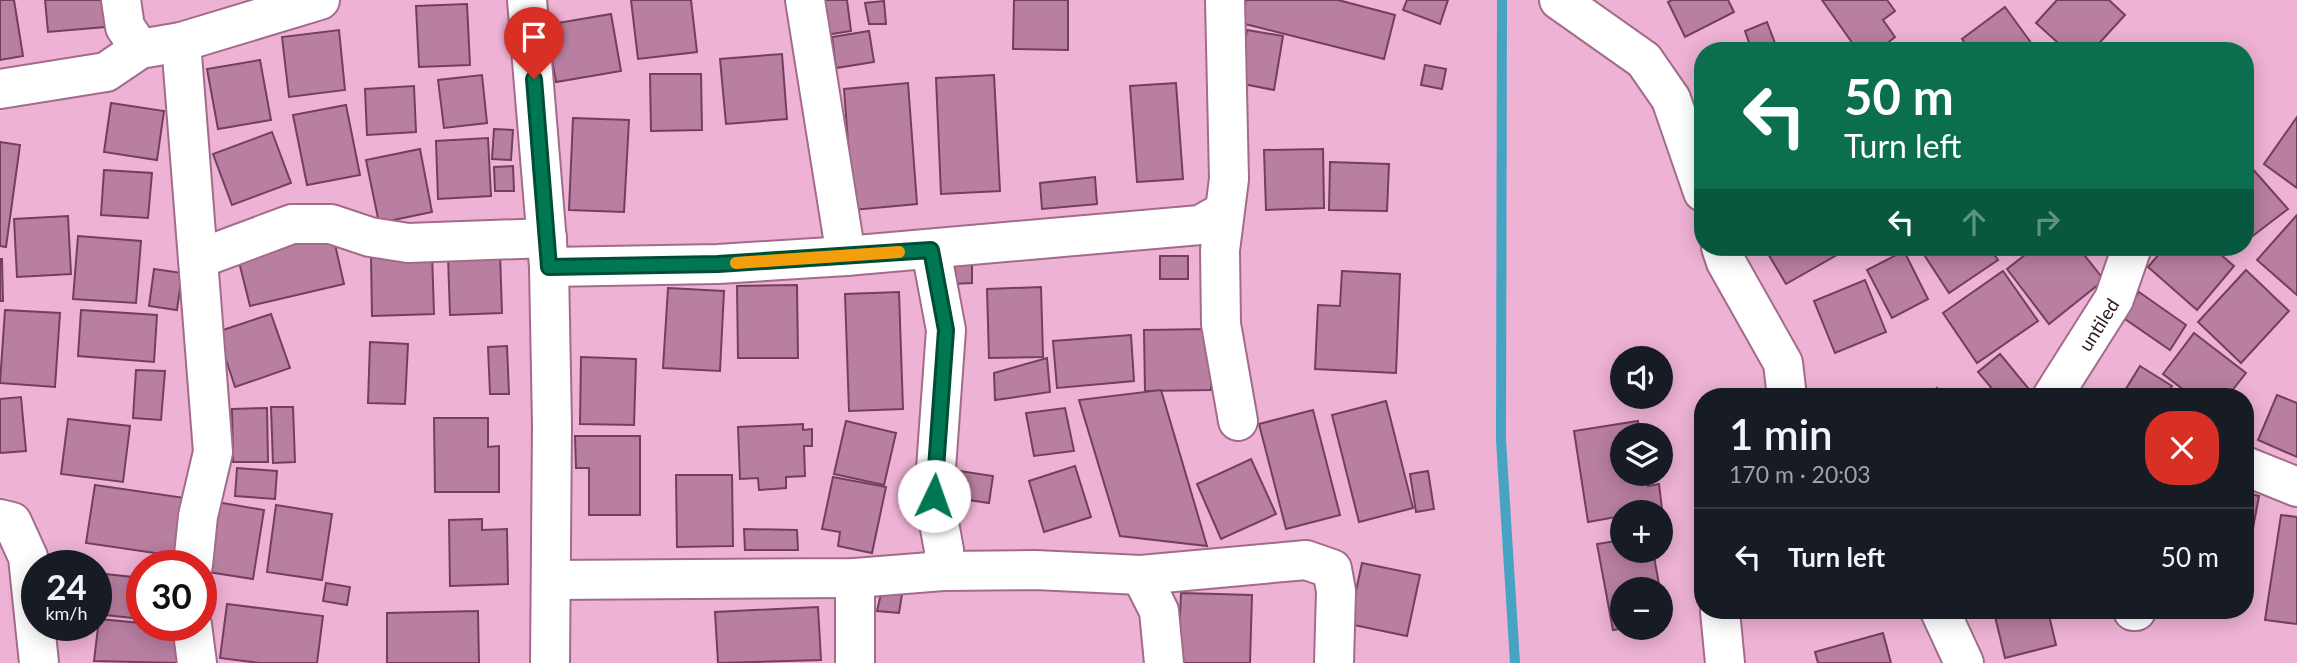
<!DOCTYPE html>
<meta charset="utf-8">
<style>
body{margin:0;font-family:Lato,sans-serif;background:#242831;color:#f1f3f6;height:100vh;display:flex;flex-direction:column;font-size:26px;white-space:nowrap}
*{box-sizing:border-box;margin:0}
p{font-size:23px;color:#9ea1a6}
.icon{flex:none;width:38px;height:38px;fill:none;stroke:currentColor;stroke-width:2;stroke-linecap:round;stroke-linejoin:round}
.map{position:relative;flex:1;overflow:hidden}
.details{position:absolute;left:1694px;top:388px;width:560px;height:231px;display:flex;flex-direction:column;background:#171b24;border-radius:28px;box-shadow:0 4px 18px #0003}
.details>*{flex:none}
.hud{position:absolute;left:1694px;top:42px;width:560px;height:214px;border-radius:28px;box-shadow:0 4px 18px #0003;background:#0b6e4f;color:#fff;overflow:hidden}
.tools{position:absolute;left:1610px;top:346px;display:grid;gap:14px}
.tools a{display:grid;place-items:center;width:63px;height:63px;border-radius:50%;background:#171b24;box-shadow:0 4px 18px #0003;font-size:35px}
.speed{position:absolute;left:21px;top:550px;display:flex;gap:14px;font-size:35px;font-weight:700;text-align:center}
.speed>*{display:grid;place-content:center;width:91px;height:91px;border-radius:50%;background:#171b24;box-shadow:0 4px 18px #0003;line-height:1}
.speed small{font-size:18px;font-weight:400}
.speed .limit{border:10px solid #d22;background:#fff;color:#111}
.pin{position:absolute;display:grid;place-items:center;width:60px;height:60px;color:#fff;margin:-72px -30px;border-radius:50% 50% 50% 0;rotate:-45deg;box-shadow:0 0 7px #0007}
.pin .icon{rotate:45deg}
.me{position:absolute;width:77px;margin:-38px;rotate:3deg;stroke-linejoin:round;filter:drop-shadow(0 0 5px #0008)}
.turn{display:flex;align-items:center;gap:24px;height:147px;padding:0 35px;font-size:32px}
.turn .icon{width:91px;height:91px;stroke-width:2.5}
.turn b{display:block;font-size:49px;line-height:60px}
.lanes{display:flex;align-items:center;height:66px;padding:0 35px;background:#0003;justify-content:center;gap:35px;direction:ltr}
.lanes .off{opacity:.35}
.round{display:grid;place-items:center;flex:none;width:74px;height:74px;border-radius:28px;background:#242831}
.head{display:flex;align-items:center;justify-content:space-between;height:119px;padding:0 35px}
h1{font-size:42px;font-weight:600;line-height:52px}
ul{padding:0;list-style:none}
li{display:flex;align-items:center;gap:21px;height:98px;padding:0 35px;border-top:2px solid #363941}
li div{flex:1}
li b{display:block;font-size:26px}
li em{font-style:normal}
.map>svg:first-child{display:block}
.lines{fill:none;stroke-linecap:round;stroke-linejoin:round}
.stream{stroke:#47a3c2;stroke-width:10}
.building{fill:#b87fa0;stroke:#733f5f;stroke-width:2}
.minor-casing{stroke:#a26b8b;stroke-width:42}
.minor{stroke:#fff;stroke-width:38}
.route-casing{stroke:#004d36;stroke-width:18}
.route{stroke:#007753;stroke-width:12}
.slow{stroke:#f59e0b;stroke-width:12}
.labels{text-anchor:middle;dominant-baseline:central;stroke-width:7;stroke-linejoin:round;paint-order:stroke}
.street-label{font-size:19px;fill:#2e1825;stroke:#fdddee}
</style>
<div class="map">
<svg width="2297" height="663" viewBox="0 0 2297 663">
<rect width="100%" height="100%" fill="#eeb2d4"/>
<g class="lines">
<polyline class="stream" points="1502,0 1501,440 1515,663"/>
</g>
<g class="building">
<polygon points="0,0 14,0 23,56 0,60"/>
<polygon points="45,0 102,0 105,27 48,32"/>
<polygon points="631,0 691,0 697,52 638,59"/>
<polygon points="821,0 847,0 851,31 825,35"/>
<polygon points="1014,0 1068,0 1068,50 1013,49"/>
<polygon points="1246,0 1338,0 1395,15 1384,59 1241,23"/>
<polygon points="1407,0 1448,0 1440,24 1403,10"/>
<polygon points="1672,0 1728,0 1734,12 1685,37 1668,2"/>
<polygon points="1822,0 1887,0 1895,11 1883,20 1895,37 1877,51 1858,51"/>
<polygon points="2057,0 2109,0 2125,15 2092,51 2067,51 2036,23"/>
<polygon points="884,1 886,24 869,24 865,3"/>
<polygon points="467,4 470,65 419,67 416,6"/>
<polygon points="2005,7 2037,51 1970,51 1962,39"/>
<polygon points="611,14 621,71 556,82 546,25"/>
<polygon points="1767,22 1778,51 1752,51 1745,31"/>
<polygon points="339,30 345,90 289,97 282,37"/>
<polygon points="1247,30 1283,36 1274,90 1238,83"/>
<polygon points="869,31 874,62 836,68 832,37"/>
<polygon points="782,54 787,119 726,124 720,59"/>
<polygon points="260,60 271,120 218,129 207,69"/>
<polygon points="1425,65 1446,69 1442,89 1421,85"/>
<polygon points="650,74 701,74 702,130 651,131"/>
<polygon points="482,75 487,123 444,128 438,80"/>
<polygon points="994,75 1000,191 941,194 936,78"/>
<polygon points="908,83 917,204 853,210 844,89"/>
<polygon points="1176,83 1183,179 1137,182 1130,86"/>
<polygon points="414,86 416,132 367,135 365,89"/>
<polygon points="111,103 164,111 157,160 104,152"/>
<polygon points="346,105 360,175 307,185 293,115"/>
<polygon points="2297,117 2297,188 2264,164"/>
<polygon points="573,118 629,120 624,212 569,210"/>
<polygon points="494,129 513,130 511,160 492,159"/>
<polygon points="272,132 291,183 232,205 213,154"/>
<polygon points="488,138 491,196 438,199 436,141"/>
<polygon points="0,142 20,145 6,247 0,246"/>
<polygon points="420,149 432,212 379,223 366,160"/>
<polygon points="1323,149 1324,208 1266,210 1264,150"/>
<polygon points="1330,162 1389,164 1387,211 1329,210"/>
<polygon points="513,166 514,191 495,191 494,167"/>
<polygon points="2250,166 2288,209 2246,241 2245,171"/>
<polygon points="104,170 152,173 148,218 101,215"/>
<polygon points="1095,177 1097,204 1042,209 1040,183"/>
<polygon points="2297,215 2297,295 2257,260"/>
<polygon points="68,216 71,274 17,277 14,219"/>
<polygon points="331,227 344,284 250,306 236,250"/>
<polygon points="78,236 141,241 136,303 73,299"/>
<polygon points="1764,247 1851,247 1786,284"/>
<polygon points="1919,247 1989,247 1998,260 1949,293"/>
<polygon points="2035,247 2078,247 2104,280 2049,324 2007,269"/>
<polygon points="2165,247 2212,247 2234,266 2197,310 2148,267"/>
<polygon points="1904,251 1928,299 1892,318 1867,270"/>
<polygon points="432,253 434,314 372,316 371,255"/>
<polygon points="500,254 502,313 450,315 448,256"/>
<rect x="1160" y="256" width="28" height="23"/>
<polygon points="0,259 2,259 3,301 0,301"/>
<polygon points="949,264 972,264 972,283 950,284"/>
<polygon points="154,269 182,273 177,310 149,306"/>
<polygon points="2246,270 2289,311 2241,363 2198,322"/>
<polygon points="1342,271 1400,274 1396,373 1315,369 1318,305 1340,306"/>
<polygon points="2003,271 2038,321 1977,363 1943,313"/>
<polygon points="1865,280 1886,332 1835,353 1814,301"/>
<polygon points="797,285 798,358 738,358 737,286"/>
<polygon points="1041,287 1043,357 989,358 987,289"/>
<polygon points="668,288 724,291 720,371 663,368"/>
<polygon points="899,292 903,409 849,411 845,294"/>
<polygon points="2139,292 2186,325 2170,350 2122,317"/>
<polygon points="5,310 60,313 55,387 0,383"/>
<polygon points="81,310 157,315 154,362 78,356"/>
<polygon points="271,314 290,368 235,387 217,332"/>
<polygon points="1211,329 1211,390 1145,391 1144,330"/>
<polygon points="2194,333 2246,373 2227,397 2193,397 2163,374"/>
<polygon points="1131,335 1134,381 1057,388 1053,341"/>
<polygon points="370,342 408,344 405,404 368,403"/>
<polygon points="507,346 509,394 490,394 488,347"/>
<polygon points="2000,354 2033,394 2029,397 1999,397 1978,372"/>
<polygon points="581,357 636,359 634,425 580,424"/>
<polygon points="1047,358 1050,392 995,400 994,373"/>
<polygon points="2140,366 2172,386 2165,397 2132,397 2124,392"/>
<polygon points="136,370 165,371 161,420 133,418"/>
<polygon points="1937,388 1945,397 1926,397"/>
<polygon points="1161,390 1207,546 1120,536 1079,400"/>
<polygon points="2277,395 2297,403 2297,457 2258,440"/>
<polygon points="21,397 26,451 0,453 0,399"/>
<polygon points="1386,401 1413,508 1359,522 1332,415"/>
<polygon points="271,407 293,407 295,462 273,463"/>
<polygon points="267,408 268,462 233,462 232,409"/>
<polygon points="1065,408 1074,451 1034,456 1026,413"/>
<polygon points="1313,410 1340,515 1286,529 1259,424"/>
<polygon points="434,418 488,418 488,447 499,446 499,492 435,492"/>
<polygon points="68,419 130,426 123,482 61,474"/>
<polygon points="846,421 896,433 884,485 834,474"/>
<polygon points="1638,421 1640,436 1622,436 1622,474 1646,474 1648,486 1659,484 1662,509 1622,513 1622,516 1588,522 1574,431"/>
<polygon points="803,424 803,430 812,429 812,446 804,446 805,476 786,477 786,488 759,490 758,478 740,479 738,427"/>
<polygon points="575,436 640,436 640,515 589,515 589,468 576,468"/>
<polygon points="1251,459 1276,514 1221,539 1197,484"/>
<polygon points="1075,466 1091,517 1044,532 1029,481"/>
<polygon points="237,468 277,471 275,499 235,496"/>
<polygon points="953,470 993,476 989,503 948,497"/>
<polygon points="1428,471 1434,509 1416,512 1410,474"/>
<polygon points="676,475 732,475 733,546 677,547"/>
<polygon points="833,477 886,487 872,553 838,546 840,532 822,529"/>
<polygon points="95,485 192,499 183,557 86,543"/>
<polygon points="2245,493 2259,496 2248,555 2245,554"/>
<polygon points="211,501 264,510 253,579 201,571"/>
<polygon points="276,505 332,514 322,580 267,572"/>
<polygon points="2281,515 2297,517 2297,624 2265,620"/>
<polygon points="482,519 482,530 507,529 508,584 450,586 449,520"/>
<polygon points="744,529 797,530 798,550 745,550"/>
<polygon points="1622,540 1622,551 1653,551 1660,590 1622,590 1622,628 1625,628 1613,630 1597,544"/>
<polygon points="1362,563 1420,575 1407,636 1349,624"/>
<polygon points="96,573 142,578 142,619 96,614"/>
<polygon points="326,583 350,587 347,605 323,601"/>
<polygon points="883,585 903,588 899,613 877,611"/>
<polygon points="1181,593 1252,595 1250,663 1178,663"/>
<polygon points="227,604 323,616 317,663 259,663 220,658"/>
<polygon points="818,607 821,660 718,663 715,612"/>
<polygon points="478,611 479,663 387,663 387,613"/>
<polygon points="2000,611 2048,611 2056,645 2005,658 1994,612"/>
<polygon points="99,619 183,627 179,663 94,661"/>
<polygon points="1883,633 1891,663 1818,663 1815,652"/>
</g>
<g class="lines">
<g class="minor-casing">
<g id="minor">
<polyline points="121,0 125,27 140,49"/>
<polyline points="527,0 549,267 552,426 550,663"/>
<polyline points="805,0 846,256"/>
<polyline points="1225,0 1229,179 1220,250 1221,324 1238,421"/>
<polyline points="1559,0 1644,60 1671,99 1703,192"/>
<polyline points="181,42 213,452 198,516 193,565"/>
<polyline points="0,89 106,72 140,49 181,42 320,0"/>
<polyline points="1721,247 1726,262 1783,363 1787,397"/>
<polyline points="931,250 946,330 934,496 944,550 943,571"/>
<polyline points="198,259 292,224 331,224 370,237 408,243 547,238"/>
<polyline points="549,267 718,264 846,256 1200,225 1223,212"/>
<path id="s1" d="M2052,397L2114,299L2132,247"/>
<polyline points="2245,466 2297,487"/>
<polyline points="0,519 12,522 28,557 39,663"/>
<polyline points="1141,575 1159,611 1164,663"/>
<polyline points="551,580 855,578 943,571 1035,570 1141,575 1306,560 1332,569 1336,591 1334,663"/>
<polyline points="1720,611 1725,663"/>
<polyline points="1940,611 1964,663"/>
<polyline points="2133,611 2136,611"/>
<polyline points="192,625 197,663"/>
<polyline points="855,663 855,578"/>
</g>
</g>
<use href="#minor" class="minor"/>
</g>
<g class="lines">
<g class="route-casing">
<polyline id="route" points="534,79 549,267 718,264 931,250 946,330 934,496"/>
</g>
<use href="#route" class="route"/>
<polyline class="slow" points="736,263 899,252"/>
</g>
<g class="labels">
<g class="street-label">
<text stroke="none"><textPath href="#s1" startOffset="86">untiled</textPath></text>
</g>
</g>
</svg>
<div class="tools">
<a><svg class="icon" aria-label="sound" viewBox="0 0 24 24"><path d="M4 9h4l5-4v14l-5-4H4zM17 9q2 3 0 6"/></svg></a>
<a><svg class="icon" aria-label="layers" viewBox="0 0 24 24"><path d="M12 4l9 5-9 5-9-5zM3 14l9 5 9-5"/></svg></a>
<a>+</a>
<a>−</a>
</div>
<div class="speed"><div>24<small>km/h</small></div><div class="limit">30</div></div>
<div class="pin" style="left:534px;top:79px;background:#d93025"><svg class="icon" aria-label="arrive" viewBox="0 0 24 24"><path d="M6 21V4h12l-3 4 3 4H6"/></svg></div>
<svg class="me" style="left:934px;top:496px" viewBox="-20 -20 40 40"><circle r="19" fill="#fff"/><path d="M0-13L10 11 0 6-10 11z" fill="#007753"/></svg>
<div class="hud">
<div class="turn"><svg class="icon" aria-label="left" viewBox="0 0 24 24"><path d="M17 20v-9H6M10 6l-5 5 5 5"/></svg><div><b>50 m</b>Turn left</div></div>
<div class="lanes"><svg class="icon" aria-label="left" viewBox="0 0 24 24"><path d="M17 20v-9H6M10 6l-5 5 5 5"/></svg><svg class="icon off" aria-label="ahead" viewBox="0 0 24 24"><path d="M12 20V5M6 11l6-6 6 6"/></svg><svg class="icon off" aria-label="right" viewBox="0 0 24 24"><path d="M7 20v-9h11M14 6l5 5-5 5"/></svg></div>
</div>
<section class="details">
<div class="head"><div><h1>1 min</h1><p>170 m · 20:03</p></div><a class="round" style="background:#d93025;color:#fff"><svg class="icon" aria-label="close" viewBox="0 0 24 24"><path d="M6 6l12 12M18 6L6 18"/></svg></a></div>
<ul>
<li><svg class="icon" aria-label="left" viewBox="0 0 24 24"><path d="M17 20v-9H6M10 6l-5 5 5 5"/></svg><div><b>Turn left</b></div><em>50 m</em></li>
</ul>
</section>
</div>
